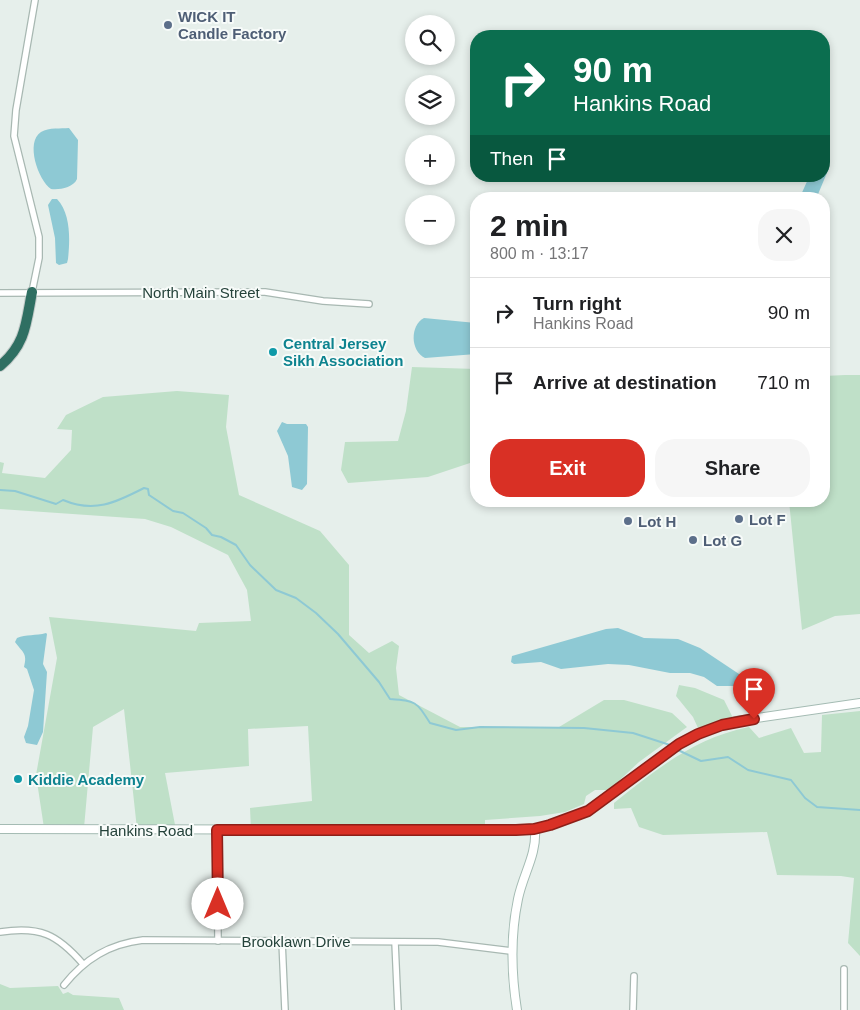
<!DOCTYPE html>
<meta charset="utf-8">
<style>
body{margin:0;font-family:Helvetica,sans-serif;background:#f6f6f6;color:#202124;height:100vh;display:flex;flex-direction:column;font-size:19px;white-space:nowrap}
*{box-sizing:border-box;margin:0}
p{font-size:16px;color:#757577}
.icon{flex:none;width:28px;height:28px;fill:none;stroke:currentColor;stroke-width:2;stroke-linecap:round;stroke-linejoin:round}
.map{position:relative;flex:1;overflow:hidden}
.drawer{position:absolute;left:470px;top:192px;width:360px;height:315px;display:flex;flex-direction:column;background:#fff;border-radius:20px;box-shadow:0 2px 8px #0003}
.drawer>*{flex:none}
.hud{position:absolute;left:470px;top:30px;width:360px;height:152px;border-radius:20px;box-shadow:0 2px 8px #0003;background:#0b6e4f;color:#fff;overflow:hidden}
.tools{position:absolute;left:405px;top:15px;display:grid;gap:10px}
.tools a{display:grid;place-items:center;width:50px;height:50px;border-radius:50%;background:#fff;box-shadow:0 2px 8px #0003;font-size:25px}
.pin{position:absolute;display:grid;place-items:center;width:42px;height:42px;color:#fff;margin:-51px -21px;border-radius:50% 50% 50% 0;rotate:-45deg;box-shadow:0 0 5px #0007}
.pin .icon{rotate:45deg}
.me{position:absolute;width:55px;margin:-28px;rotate:0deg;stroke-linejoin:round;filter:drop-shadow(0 0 4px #0008)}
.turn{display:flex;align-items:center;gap:18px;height:105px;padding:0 20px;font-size:22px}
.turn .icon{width:65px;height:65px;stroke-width:2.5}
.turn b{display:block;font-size:35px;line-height:42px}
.then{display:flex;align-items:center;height:48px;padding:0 20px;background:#0003;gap:10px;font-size:19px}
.round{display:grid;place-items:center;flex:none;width:52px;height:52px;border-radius:20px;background:#f6f6f6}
.headline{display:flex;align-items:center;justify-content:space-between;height:85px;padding:0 20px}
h1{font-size:30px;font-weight:700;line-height:38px}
.primary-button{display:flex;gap:10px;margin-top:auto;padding:10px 20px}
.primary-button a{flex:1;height:58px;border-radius:20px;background:#d93025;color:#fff;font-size:20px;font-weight:700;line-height:58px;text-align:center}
.primary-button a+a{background:#f6f6f6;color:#202124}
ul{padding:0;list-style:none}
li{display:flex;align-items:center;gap:15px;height:70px;padding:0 20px;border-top:1px solid #e0e0e0}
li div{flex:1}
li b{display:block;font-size:19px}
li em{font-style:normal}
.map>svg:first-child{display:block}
.green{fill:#bfe0c8}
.water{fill:#8ec9d4}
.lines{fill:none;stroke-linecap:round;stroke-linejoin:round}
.stream{stroke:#8ec9d4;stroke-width:2}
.street-casing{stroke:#a8b8b2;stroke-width:8}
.secondary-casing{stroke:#a4bbb3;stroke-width:10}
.highway-casing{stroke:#c2cac8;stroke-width:12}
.street{stroke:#fff;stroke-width:5.5}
.secondary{stroke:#fff;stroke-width:8}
.highway{stroke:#2f6f62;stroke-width:10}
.route-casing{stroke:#8d1f18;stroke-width:12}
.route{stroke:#d93025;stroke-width:9}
.service-dot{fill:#5c6f8a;stroke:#f7fbf9;stroke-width:2}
.culture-dot{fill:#0f9aa8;stroke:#f7fbf9;stroke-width:2}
.labels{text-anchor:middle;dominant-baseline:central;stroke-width:4;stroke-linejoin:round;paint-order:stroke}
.service-label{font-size:15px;font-weight:bold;fill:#4e5e75;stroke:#f7fbf9;text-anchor:start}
.street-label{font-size:15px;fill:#24423a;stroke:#f7fbf9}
.culture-label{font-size:15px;font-weight:bold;fill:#0d838f;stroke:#f7fbf9;text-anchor:start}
</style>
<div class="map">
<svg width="860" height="1010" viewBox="0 0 860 1010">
<rect width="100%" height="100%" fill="#e6efeb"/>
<g class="green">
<polygon points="412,367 476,369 476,461 428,477 348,483 341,470 345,442 398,441 406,411"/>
<polygon points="845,375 860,375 860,614 835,616 802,630 789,501 824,501 824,376"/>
<polygon points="177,391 229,395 226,427 239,495 320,531 349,565 349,635 369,653 392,641 399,646 396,668 399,695 460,727 559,727 604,700 624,700 672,713 687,727 639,762 609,790 595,790 586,796 584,804 565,812 540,816 485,820 485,829 251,830 250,808 312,801 308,726 248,729 249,766 165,773 176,830 137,829 124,709 93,727 84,828 44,828 36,775 57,658 49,617 196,631 199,623 251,621 247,590 228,555 171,527 145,519 0,509 0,462 4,463 2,473 45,478 71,450 72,430 57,429 66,415 103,397"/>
<polygon points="679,685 695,688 724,700 733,718 698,728 693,717 676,696"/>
<path d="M860,711V956L848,943L854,878L841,876L777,875L767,832L663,835L639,827L631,808L614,809V803C657,769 694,738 749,727L759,738L791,728L804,753L821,752L822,715Z"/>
<polygon points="0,984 10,988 58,986 63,994 68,992 73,995 119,998 124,1010 0,1010"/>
</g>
<g class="water">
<path d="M69,128L78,140L77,179C73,188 59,190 51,189C38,180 25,142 41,132C49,127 61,129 69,128Z"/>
<polygon points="824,164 829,168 816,199 805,199 800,197 809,177 824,176"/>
<path d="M52,199H57C71,214 70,240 68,259L67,263L59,265L56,263L55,238L48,205Z"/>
<path d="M424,318L476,323V354L425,358C410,351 410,325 424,318Z"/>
<polygon points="282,422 287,424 306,424 308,427 307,484 302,490 292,487 288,456 277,431"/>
<polygon points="618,628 644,638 678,639 700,648 754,684 758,691 757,695 753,695 746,689 736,686 717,686 704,677 690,673 670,673 629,665 608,664 561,669 541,662 514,664 511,662 512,656 606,629"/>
<path d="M46,633L47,634L43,664L47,672L43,732L37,745L26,743L24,737L28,726L34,690L27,669L24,667C28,653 22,652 15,642L17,638C26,634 36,636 46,633Z"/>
</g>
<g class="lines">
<g class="stream">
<path d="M0,490L15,491L56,504L63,500C94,513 115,503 144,488L148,489L149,495L173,511L183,513L206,528L212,535L221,537L236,545L250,565L276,590L296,598L316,613L338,634L379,682L390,699C416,701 416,701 430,723L456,730L480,727L584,728L633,733L670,745"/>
<polyline points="678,750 701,761 728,757 748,770 791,780 805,798 817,807 860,810"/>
</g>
<g class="street-casing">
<g id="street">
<polyline points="32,292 39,258 39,237 14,136 16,110 35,0"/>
<polyline points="0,293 265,292 323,301 369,304"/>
<polyline points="217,830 218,941"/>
<path d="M0,932C40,926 57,934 83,964"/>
<polyline points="282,941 285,1010"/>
<polyline points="395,942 398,1010"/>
<path d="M64,985C85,959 109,944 143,940L438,942L511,951"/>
<polyline points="633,1010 634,976"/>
<polyline points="844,1010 844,969"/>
</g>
</g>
<g class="secondary-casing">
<g id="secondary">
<polyline points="0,829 516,830 535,829 550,825 587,811 679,744 707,730 736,721 860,703"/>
<path d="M517,1010C511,972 510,937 518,899C523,874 537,855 535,829"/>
</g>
</g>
<g class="highway-casing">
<path id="highway" d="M0,366C26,344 26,323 32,292"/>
</g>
<use href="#street" class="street"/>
<use href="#secondary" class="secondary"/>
<use href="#highway" class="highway"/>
</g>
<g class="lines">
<g class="route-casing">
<polyline id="route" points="218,904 217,830 516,830 534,829 550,825 588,811 679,744 698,734 722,725 754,719"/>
</g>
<use href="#route" class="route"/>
</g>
<g class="service-dot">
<circle cx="168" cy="25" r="5"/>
<circle cx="739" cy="519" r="5"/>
<circle cx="628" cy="521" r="5"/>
<circle cx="693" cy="540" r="5"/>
</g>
<g class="culture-dot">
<circle cx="273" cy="352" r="5"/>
<circle cx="18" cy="779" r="5"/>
</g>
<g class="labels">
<g class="service-label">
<text x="178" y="16">WICK IT<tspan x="178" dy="17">Candle Factory</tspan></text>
<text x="749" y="519">Lot F</text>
<text x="638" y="521">Lot H</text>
<text x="703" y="540">Lot G</text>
</g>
<g class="street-label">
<text x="201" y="292">North Main Street</text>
<text x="146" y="830">Hankins Road</text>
<text x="296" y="941">Brooklawn Drive</text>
</g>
<g class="culture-label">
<text x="283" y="343">Central Jersey<tspan x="283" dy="17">Sikh Association</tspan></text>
<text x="28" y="779">Kiddie Academy</text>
</g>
</g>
</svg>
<div class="tools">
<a><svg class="icon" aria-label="search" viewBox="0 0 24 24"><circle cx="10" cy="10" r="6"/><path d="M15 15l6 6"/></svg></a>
<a><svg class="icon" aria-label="layers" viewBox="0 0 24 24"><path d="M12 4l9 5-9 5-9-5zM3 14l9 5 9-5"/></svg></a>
<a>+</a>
<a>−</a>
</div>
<div class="pin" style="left:754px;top:719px;background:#d93025"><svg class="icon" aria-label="arrive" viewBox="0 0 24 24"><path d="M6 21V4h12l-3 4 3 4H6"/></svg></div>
<svg class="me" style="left:218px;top:904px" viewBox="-20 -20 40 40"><circle r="19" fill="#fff"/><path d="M0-13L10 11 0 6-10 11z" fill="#d93025"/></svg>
<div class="hud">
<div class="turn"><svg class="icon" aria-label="right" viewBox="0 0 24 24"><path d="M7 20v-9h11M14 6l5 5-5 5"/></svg><div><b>90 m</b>Hankins Road</div></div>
<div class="then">Then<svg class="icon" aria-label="arrive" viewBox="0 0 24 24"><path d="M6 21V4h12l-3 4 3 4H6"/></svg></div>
</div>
<section class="drawer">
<div class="headline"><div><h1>2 min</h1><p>800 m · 13:17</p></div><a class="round"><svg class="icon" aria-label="close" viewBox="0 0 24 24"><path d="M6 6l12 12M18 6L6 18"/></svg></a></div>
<ul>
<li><svg class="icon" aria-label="right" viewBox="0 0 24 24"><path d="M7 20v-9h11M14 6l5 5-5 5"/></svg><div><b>Turn right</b><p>Hankins Road</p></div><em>90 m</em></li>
<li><svg class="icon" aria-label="arrive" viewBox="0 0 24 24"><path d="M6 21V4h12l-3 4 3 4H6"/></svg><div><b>Arrive at destination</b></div><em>710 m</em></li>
</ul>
<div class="primary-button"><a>Exit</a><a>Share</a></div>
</section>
</div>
